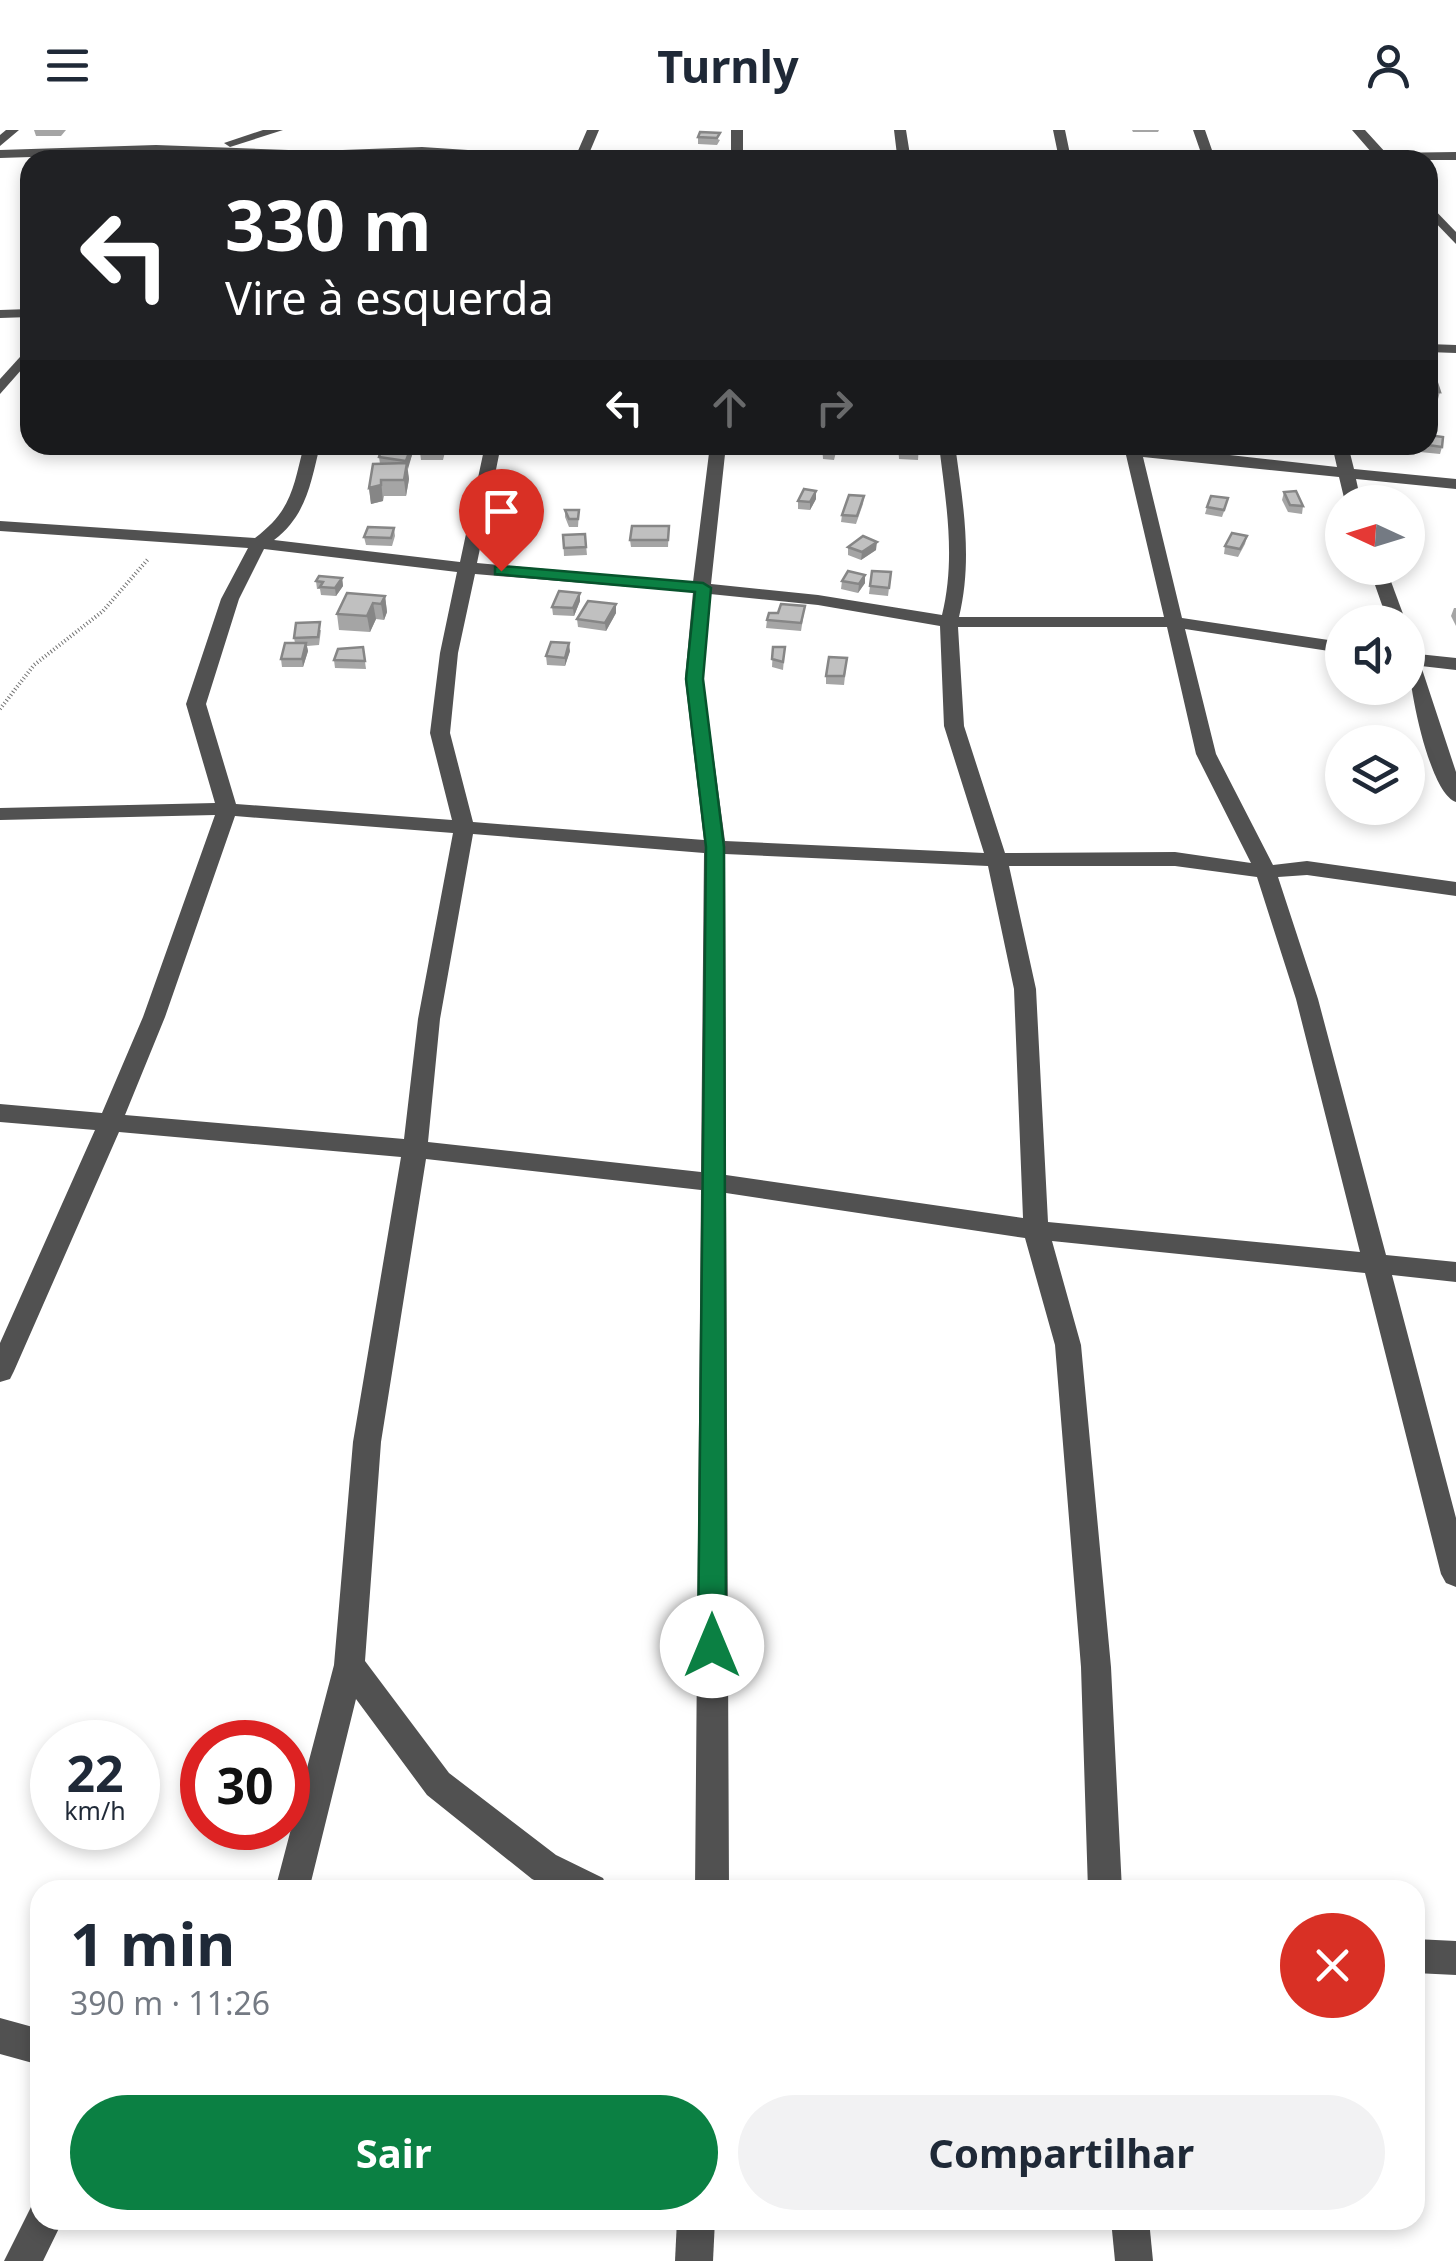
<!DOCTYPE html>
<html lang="pt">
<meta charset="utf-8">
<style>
body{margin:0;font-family:"Noto Sans",sans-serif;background:#f2f2f3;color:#1f2937;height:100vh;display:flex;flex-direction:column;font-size:38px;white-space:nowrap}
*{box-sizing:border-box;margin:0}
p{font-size:32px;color:#747a83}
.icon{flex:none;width:55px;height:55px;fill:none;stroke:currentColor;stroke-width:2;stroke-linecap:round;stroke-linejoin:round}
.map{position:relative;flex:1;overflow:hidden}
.drawer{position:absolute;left:30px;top:1750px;width:1395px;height:350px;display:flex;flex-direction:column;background:#fff;border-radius:30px;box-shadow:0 5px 15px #0003}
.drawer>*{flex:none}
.banner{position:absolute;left:20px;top:20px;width:1418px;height:305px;border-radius:30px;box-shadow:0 5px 15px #0003;background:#202124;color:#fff;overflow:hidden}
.needle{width:65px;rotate:274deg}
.controls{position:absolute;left:1325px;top:355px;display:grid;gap:20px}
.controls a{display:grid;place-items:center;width:100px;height:100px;border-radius:50%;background:#fff;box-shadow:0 5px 15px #0003;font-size:50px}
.speed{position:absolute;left:30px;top:1590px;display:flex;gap:20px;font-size:50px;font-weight:700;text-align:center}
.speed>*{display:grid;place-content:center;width:130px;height:130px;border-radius:50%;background:#fff;box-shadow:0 5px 15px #0003;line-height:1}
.speed small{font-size:25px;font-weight:400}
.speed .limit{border:15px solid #d22;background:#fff;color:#111}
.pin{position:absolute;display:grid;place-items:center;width:85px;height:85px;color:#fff;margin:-102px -42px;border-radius:50% 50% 50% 0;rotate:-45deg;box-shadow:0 0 10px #0007}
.pin .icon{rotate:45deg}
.me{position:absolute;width:110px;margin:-55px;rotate:0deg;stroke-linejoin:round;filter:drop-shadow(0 0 8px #0008)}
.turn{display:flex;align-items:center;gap:35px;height:210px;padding:0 40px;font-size:45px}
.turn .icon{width:130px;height:130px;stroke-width:2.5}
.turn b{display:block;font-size:70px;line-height:85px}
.lanes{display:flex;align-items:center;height:95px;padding:0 40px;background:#0003;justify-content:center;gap:50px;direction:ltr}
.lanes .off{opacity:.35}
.round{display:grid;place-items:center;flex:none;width:105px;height:105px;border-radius:52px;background:#f2f2f3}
.headline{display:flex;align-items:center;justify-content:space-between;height:170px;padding:0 40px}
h1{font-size:60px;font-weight:700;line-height:75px}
.action{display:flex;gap:20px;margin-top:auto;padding:20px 40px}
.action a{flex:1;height:115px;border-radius:60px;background:#0b8043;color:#fff;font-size:40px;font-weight:700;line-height:115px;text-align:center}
.action a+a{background:#f2f2f3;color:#1f2937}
header{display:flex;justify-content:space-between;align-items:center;height:130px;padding:0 40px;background:#fff;font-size:45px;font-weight:700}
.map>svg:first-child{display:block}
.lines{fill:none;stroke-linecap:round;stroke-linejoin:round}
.path{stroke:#737373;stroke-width:4;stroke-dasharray:1 2.5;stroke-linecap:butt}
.minor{fill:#515151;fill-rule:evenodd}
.wall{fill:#a5a5a5}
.shaded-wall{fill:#868686}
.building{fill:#c0c0c0;stroke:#868686;stroke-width:2.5}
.route{fill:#0b8043;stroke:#07532c;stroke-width:2.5}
</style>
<header><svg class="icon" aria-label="menu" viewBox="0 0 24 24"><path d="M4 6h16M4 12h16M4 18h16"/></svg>Turnly<svg class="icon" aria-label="person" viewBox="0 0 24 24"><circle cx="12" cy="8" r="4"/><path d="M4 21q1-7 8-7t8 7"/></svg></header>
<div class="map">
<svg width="1456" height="2131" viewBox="0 0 1456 2131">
<rect width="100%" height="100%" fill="#fff"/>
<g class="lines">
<polyline class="path" points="0,579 34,535 103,481 149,428"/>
<g class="minor">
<polygon points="6,0 19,0 0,16 0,5"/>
<polygon points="263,0 283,0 230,17 224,13"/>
<polygon points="587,0 599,0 588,26 731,26 731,0 743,0 743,26 897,25 894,0 906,0 910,25 1058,24 1053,0 1065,0 1070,24 1201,23 1193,0 1205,0 1213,23 1372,23 1352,0 1365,0 1386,23 1456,22 1456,30 574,30"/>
<polygon points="156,15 316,21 422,17 560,26 566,30 422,25 316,29 156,23 0,28 0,20"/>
<polygon points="1428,73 1456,102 1456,114 1428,85"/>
<polygon points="30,179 30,187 0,188 0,180"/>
<polygon points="1428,214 1456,215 1456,223 1428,222"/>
<polygon points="30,216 30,230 0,264 0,249"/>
<path d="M304,315H320C311,353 306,386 274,410L460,432L485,315H501L477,433L693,452L710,315H726L711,454L818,465L942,485C956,428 946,373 939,315H955C963,373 973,429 959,487H1164L1126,325L1072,320L1064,315H1140L1337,337L1332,315H1348L1354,339L1456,349V359L1356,349L1361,372H1345L1339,347L1143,327L1182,488L1342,512V523L1185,499L1216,624L1273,735L1307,731L1456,752V766L1307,745L1278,747L1318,869L1386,1125L1456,1132V1152L1392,1145L1456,1388V1457L1446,1453L1441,1444L1365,1143L1052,1111L1081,1215L1111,1537L1122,1760H1088L1081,1537L1055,1215L1025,1108L726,1063L729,1760H695L701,1060L426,1029L381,1312L365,1531L449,1643L556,1725L603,1748L608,1760H555L532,1749L427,1665L356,1569L309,1760H275L334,1535L353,1312L401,1027L119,1002L14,1241L10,1249L0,1252V1213L95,1000L0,992V974L102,983L143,887L215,685L0,690V678L215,673L186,574L221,469L248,418L0,401V391L255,408C292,380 293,358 304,315ZM264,419L457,442L440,523L430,603L452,690L236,674L206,574L239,469ZM475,444L693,462L685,549L704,710L473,692L450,603L458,523ZM710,464L818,475L940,496L944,596L984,723L725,711L703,549ZM958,497H1167L1196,624L1251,733L1175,722L1005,723L964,596ZM235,686L453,703L418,889L404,1009L125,985L165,887ZM473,704L704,723L701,1042L428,1012L440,889ZM725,724L988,736L1014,859L1023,1088L726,1045ZM1009,736H1175L1257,747L1296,869L1360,1122L1048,1092L1036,859Z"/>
<polygon points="1369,438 1386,438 1406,492 1388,492"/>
<path d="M1408,517L1418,524L1456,528V540L1421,536L1456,642V672C1428,663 1406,545 1408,517Z"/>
<polygon points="1415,1809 1456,1811 1456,1845 1415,1843"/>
<polygon points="0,1888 40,1899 40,1935 0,1924"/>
<polygon points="40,2073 40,2090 63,2090 43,2131 4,2131 31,2077"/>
<polygon points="677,2090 715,2090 713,2131 675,2131"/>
<polygon points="1111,2090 1149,2090 1153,2131 1115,2131"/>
</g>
</g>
<g class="wall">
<polygon points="34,0 66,0 61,6 36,6"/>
<polygon points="1132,0 1159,0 1158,2 1133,2"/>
<polygon points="700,2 720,10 717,15 698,14 698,7"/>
<polygon points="1428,247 1440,262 1438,269 1428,269"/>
<polygon points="822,315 836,322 834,330 823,329"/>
<polygon points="898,315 919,315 918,330 899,329"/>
<polygon points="1410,315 1428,315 1442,317 1440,324 1410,321"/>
<polygon points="446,318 443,330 421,330 420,322"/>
<polygon points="412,325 407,339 409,349 406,366 384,366 383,371 371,374 369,358 380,334 379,327"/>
<polygon points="1284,362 1303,376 1302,384 1288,382 1282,370"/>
<polygon points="864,366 863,374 856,394 841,392 842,385"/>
<polygon points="816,369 810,380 798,379 798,371"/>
<polygon points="1226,376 1222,387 1205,384 1207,377"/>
<polygon points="565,380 579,380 578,397 569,397 565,387"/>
<polygon points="669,396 668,417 631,417 630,410"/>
<polygon points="394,398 395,406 392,416 366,415 364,407"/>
<polygon points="585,404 587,425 564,426 563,405"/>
<polygon points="1247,406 1245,414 1238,427 1224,424 1225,416"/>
<polygon points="848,417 876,420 861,430 848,425"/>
<polygon points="891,442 888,466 869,464 870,456"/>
<polygon points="342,448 343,456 336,466 321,465 320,459 317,459 316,451"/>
<polygon points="842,451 865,453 858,463 841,459"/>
<polygon points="385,466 387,482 384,490 376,489 370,502 339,500 337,484"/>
<polygon points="580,471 574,486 553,485 552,477"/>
<polygon points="616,474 616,483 606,501 578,497 577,489"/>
<polygon points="805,476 801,501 766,498 767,490 778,483"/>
<polygon points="1454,478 1456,478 1456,496 1451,486"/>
<polygon points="321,500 319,515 307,516 308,521 303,537 282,537 281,529 295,513 294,508"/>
<polygon points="363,517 366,539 335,538 334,530"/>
<polygon points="773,517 785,517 783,540 772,537"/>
<polygon points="570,521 565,536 547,535 546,526"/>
<polygon points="847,528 844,555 826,554 826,546"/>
</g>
<g class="shaded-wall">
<polygon points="411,317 412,325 408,339 406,331"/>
<polygon points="407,333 409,349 406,366 404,350"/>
<polygon points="381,350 383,371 371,374 369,358"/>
<polygon points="816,361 816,369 810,380 810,372"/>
<polygon points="877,412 876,420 861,430 862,422"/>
<polygon points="865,445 865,453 858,463 859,454"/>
<polygon points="342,448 343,456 336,466 335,458"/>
<polygon points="580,463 580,471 574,486 573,478"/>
<polygon points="385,466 387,482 384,490 381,474"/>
<polygon points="373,473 376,489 370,502 367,486"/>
<polygon points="616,474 616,483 606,501 605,493"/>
<polygon points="306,513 308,521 303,537 302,529"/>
<polygon points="569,513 570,521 565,536 565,528"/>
</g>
<g class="building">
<polygon points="700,2 720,3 717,8 698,7"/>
<polygon points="1428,247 1435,247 1440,262 1428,261"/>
<polygon points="1428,305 1443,307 1442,317 1428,315"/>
<polygon points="420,315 444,315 443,322 420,322"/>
<polygon points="822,315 836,315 834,322 823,322"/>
<rect x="899" y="315" width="20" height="7"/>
<polygon points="382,317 411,317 406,331 379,327"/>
<polygon points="407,333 404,350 381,350 381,355 369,358 373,334"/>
<polygon points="804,359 816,361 810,372 798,371"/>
<polygon points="1296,361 1303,376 1290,375 1284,362"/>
<polygon points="849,365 864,366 857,386 842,385"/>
<polygon points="1211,366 1228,368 1224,380 1207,377"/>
<polygon points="565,380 579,380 578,389 569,389"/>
<polygon points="632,396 669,396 668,410 630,410"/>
<polygon points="368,397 394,398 391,408 364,407"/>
<polygon points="1232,403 1247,406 1240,419 1225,416"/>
<polygon points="585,404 586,417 564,418 563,405"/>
<polygon points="863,406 877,412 862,422 848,417"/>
<polygon points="848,441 865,445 859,454 842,451"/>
<polygon points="872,441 891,442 889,458 870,456"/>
<polygon points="319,446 342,448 335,458 320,457 323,452 316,451"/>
<polygon points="559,461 580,463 573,478 552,477"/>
<polygon points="347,463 385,466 381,474 373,473 367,486 337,484"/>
<polygon points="588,471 616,474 605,493 577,489"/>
<polygon points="781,474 805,476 801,493 767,490 769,483 778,483"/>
<polygon points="320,492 318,507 294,508 296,493"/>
<polygon points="551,512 569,513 565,528 546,526"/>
<polygon points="285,513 306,513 302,529 281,529"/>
<polygon points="363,517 365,531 334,530 338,519"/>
<polygon points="773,517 785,517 783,532 772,529"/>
<polygon points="829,527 847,528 844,546 826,546"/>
</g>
<polygon class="route" points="501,436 703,453 711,458 703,549 724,717 726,1516 722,1525 712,1528 702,1525 698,1516 706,717 686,549 695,462 495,444 495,437"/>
</svg>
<div class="controls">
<a><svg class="needle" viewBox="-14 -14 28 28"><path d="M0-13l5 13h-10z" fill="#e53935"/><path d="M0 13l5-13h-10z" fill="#747a83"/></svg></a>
<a><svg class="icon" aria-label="sound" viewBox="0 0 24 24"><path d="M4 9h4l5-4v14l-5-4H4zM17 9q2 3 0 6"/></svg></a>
<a><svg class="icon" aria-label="layers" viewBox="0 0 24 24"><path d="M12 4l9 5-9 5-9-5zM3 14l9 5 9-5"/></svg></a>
</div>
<div class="speed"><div>22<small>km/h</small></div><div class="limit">30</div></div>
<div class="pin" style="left:501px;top:441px;background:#d93025"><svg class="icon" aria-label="arrive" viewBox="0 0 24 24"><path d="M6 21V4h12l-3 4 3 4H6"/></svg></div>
<svg class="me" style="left:712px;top:1516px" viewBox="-20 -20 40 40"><circle r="19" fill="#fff"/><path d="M0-13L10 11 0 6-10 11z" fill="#0b8043"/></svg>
<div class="banner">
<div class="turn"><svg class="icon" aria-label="left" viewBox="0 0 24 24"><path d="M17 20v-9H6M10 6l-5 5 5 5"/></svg><div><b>330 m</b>Vire à esquerda</div></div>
<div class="lanes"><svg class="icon" aria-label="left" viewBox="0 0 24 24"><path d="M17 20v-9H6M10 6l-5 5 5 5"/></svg><svg class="icon off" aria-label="ahead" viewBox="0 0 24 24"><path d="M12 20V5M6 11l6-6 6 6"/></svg><svg class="icon off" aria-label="right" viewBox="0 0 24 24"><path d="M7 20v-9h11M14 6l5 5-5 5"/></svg></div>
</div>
<section class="drawer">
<div class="headline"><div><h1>1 min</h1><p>390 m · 11:26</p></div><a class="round" style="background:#d93025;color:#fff"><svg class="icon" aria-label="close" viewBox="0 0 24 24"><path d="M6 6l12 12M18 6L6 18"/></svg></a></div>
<div class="action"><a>Sair</a><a>Compartilhar</a></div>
</section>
</div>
